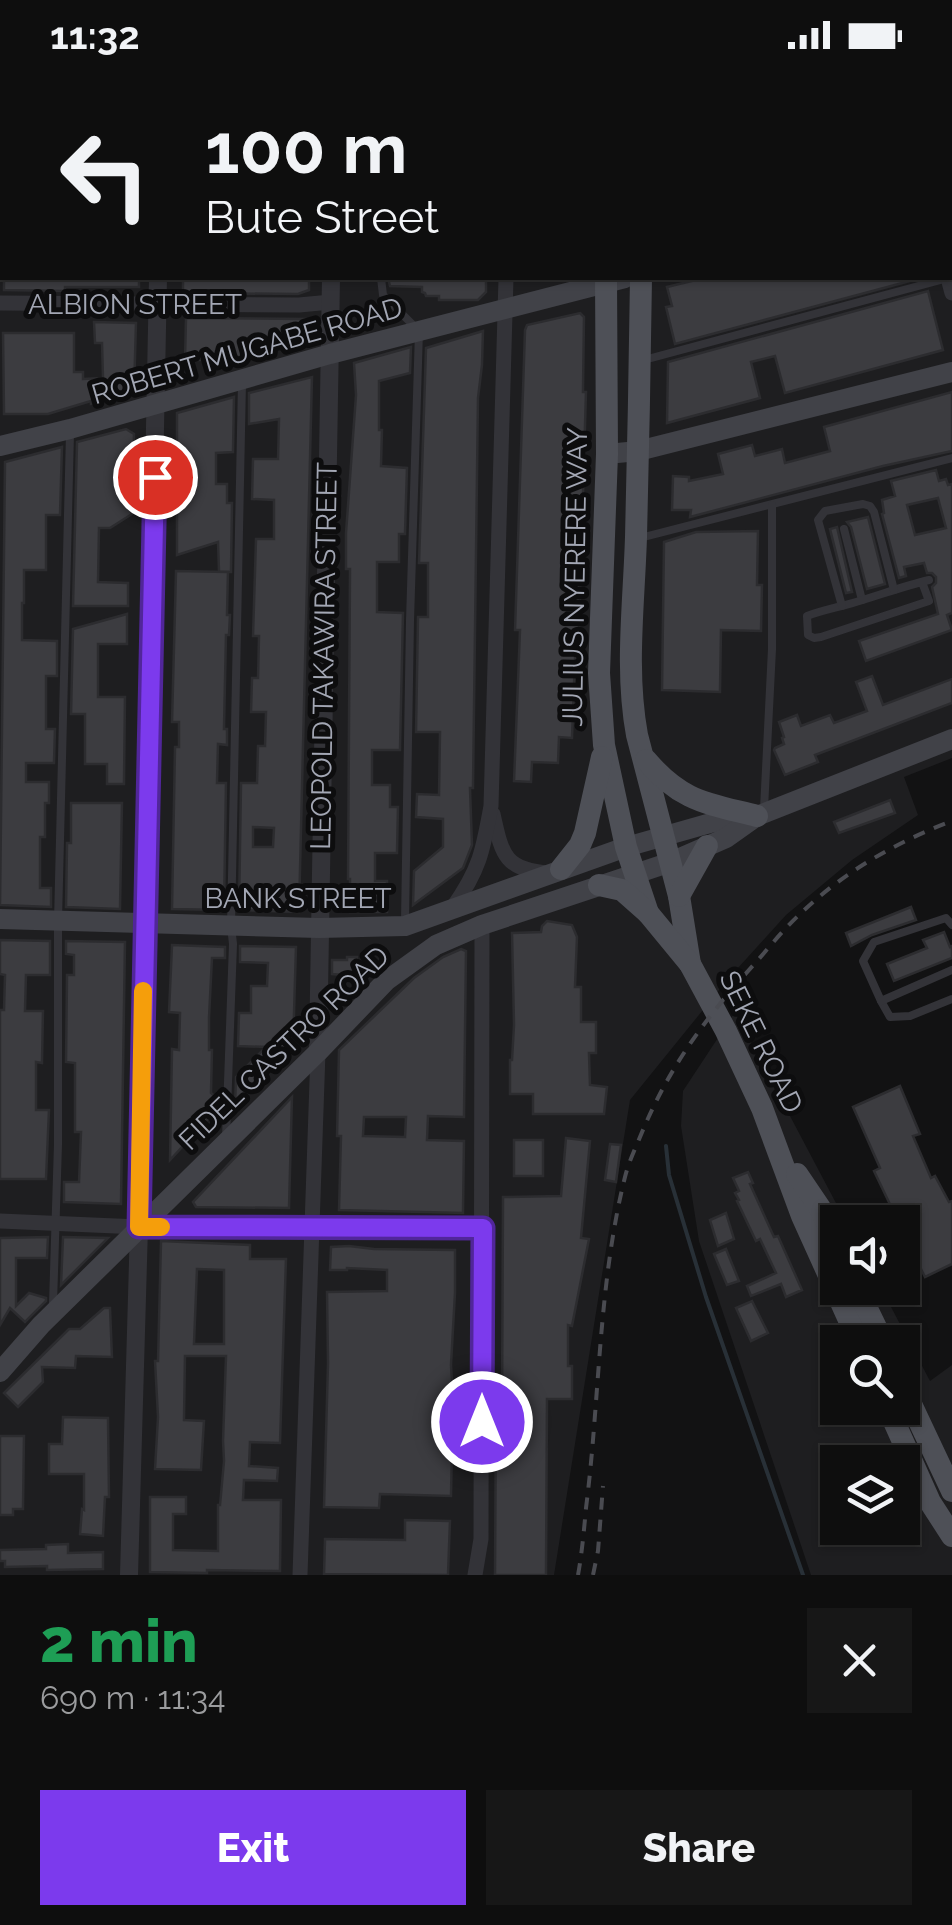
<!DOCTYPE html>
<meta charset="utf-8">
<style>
body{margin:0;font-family:Raleway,sans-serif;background:#171717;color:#f1f3f6;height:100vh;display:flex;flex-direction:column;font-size:38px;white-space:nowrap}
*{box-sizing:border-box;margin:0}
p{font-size:32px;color:#9b9c9e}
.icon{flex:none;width:55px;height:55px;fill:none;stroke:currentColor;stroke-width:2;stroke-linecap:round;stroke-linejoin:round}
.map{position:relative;height:1505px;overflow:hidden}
.sheet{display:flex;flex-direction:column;background:#0e0e0e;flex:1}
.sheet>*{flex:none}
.banner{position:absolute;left:0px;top:0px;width:952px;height:210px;box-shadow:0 2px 8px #0004,0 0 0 2px #2e2e2e;background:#0e0e0e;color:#f1f3f6;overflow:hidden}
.fabs{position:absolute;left:820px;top:1135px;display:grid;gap:20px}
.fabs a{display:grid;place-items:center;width:100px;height:100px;border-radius:0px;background:#0e0e0e;box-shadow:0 2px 8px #0004,0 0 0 2px #2e2e2e;font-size:50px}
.pin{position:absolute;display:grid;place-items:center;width:85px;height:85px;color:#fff;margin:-42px;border:5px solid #fff;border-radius:50%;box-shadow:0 2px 10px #0007}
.me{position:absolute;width:110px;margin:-55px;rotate:0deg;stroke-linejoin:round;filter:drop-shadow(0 0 8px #0008)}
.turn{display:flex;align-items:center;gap:35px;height:210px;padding:0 40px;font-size:45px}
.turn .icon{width:130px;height:130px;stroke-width:2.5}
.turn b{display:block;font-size:70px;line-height:85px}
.round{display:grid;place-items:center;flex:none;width:105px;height:105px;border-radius:0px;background:#171717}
.summary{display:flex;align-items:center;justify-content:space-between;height:170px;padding:0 40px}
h1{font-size:60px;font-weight:800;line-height:75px;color:#1e9e55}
.cta{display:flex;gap:20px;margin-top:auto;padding:20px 40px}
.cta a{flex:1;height:115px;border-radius:0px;background:#7c3aed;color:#fff;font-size:40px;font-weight:800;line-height:115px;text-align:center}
.cta a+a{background:#171717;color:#f1f3f6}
.status{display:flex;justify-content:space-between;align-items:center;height:70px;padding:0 50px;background:#0e0e0e;direction:ltr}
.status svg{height:28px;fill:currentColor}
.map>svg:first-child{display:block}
.built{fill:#1e1e20;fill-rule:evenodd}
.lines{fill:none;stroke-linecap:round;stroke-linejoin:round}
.stream{stroke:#283037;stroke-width:4}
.building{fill:#3c3c40;stroke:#2c2c2f;stroke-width:2.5;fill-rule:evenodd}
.service{stroke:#333338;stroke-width:8}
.pedestrian{stroke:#333338;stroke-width:11}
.minor{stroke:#333338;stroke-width:15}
.tertiary{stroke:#333338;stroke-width:18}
.secondary{stroke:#414248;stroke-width:20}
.primary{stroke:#4e5057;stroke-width:22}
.rail{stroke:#4a4b51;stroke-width:4;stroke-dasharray:12 10;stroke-linecap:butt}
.route-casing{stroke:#51269a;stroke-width:25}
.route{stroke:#7c3aed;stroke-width:18}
.slow{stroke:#f59e0b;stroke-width:18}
.labels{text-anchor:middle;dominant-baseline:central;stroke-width:10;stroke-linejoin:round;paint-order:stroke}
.street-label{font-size:28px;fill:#a3a7b4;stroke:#0d0d0e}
</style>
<div class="status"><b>11:32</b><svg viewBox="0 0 49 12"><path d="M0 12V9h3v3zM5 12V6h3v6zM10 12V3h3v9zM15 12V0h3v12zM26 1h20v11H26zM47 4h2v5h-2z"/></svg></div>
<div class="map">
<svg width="952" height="1505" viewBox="0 0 952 1505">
<rect width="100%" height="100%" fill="#121213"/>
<g class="built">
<path d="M0,0H952V688L904,707L918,745L852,790L786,845L728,909L630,1030L554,1505H0ZM2,2H950V208H2Z"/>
<path d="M735,942L846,1152H838V1218H881L930,1311L952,1295V1505H811L699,1171L681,1056L683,1021ZM838,1272H902V1338H838ZM838,1392H902V1458H838Z"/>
</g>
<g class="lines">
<polyline class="stream" points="666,1076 669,1105 706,1227 803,1505"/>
</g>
<g class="building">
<polygon points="4,208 139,208 139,217 65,217 65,221 4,220"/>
<polygon points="183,208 309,208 309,220 298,224 183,223"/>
<polygon points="388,208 486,208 486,222 478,230 439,230 439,226 426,226 425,223 422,222 422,217 390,216"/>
<polygon points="704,208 921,208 675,274 666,237 672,236 667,217"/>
<polygon points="928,221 943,280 785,323 775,286 751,292 760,328 667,353 668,292"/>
<polygon points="580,243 584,247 583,322 586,322 579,562 576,562 572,668 559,667 558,693 532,692 531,712 514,711 520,560 515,560 525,260 527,255"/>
<polygon points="186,248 306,249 306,271 243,285 243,287 231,287 231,290 185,290"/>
<polygon points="94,252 136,253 134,323 91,334 91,331 48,344 4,344 3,263 74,263 74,302 83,302 83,309 103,308 102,273 95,273"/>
<polygon points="483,261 482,295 478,328 473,718 470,718 472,775 463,798 413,835 414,801 443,777 443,749 416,747 417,724 439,725 440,662 416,662 418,547 428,547 428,493 419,493 426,278"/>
<polygon points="411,277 410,303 379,311 379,360 382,360 381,396 407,398 405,464 399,464 399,492 377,492 377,542 403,543 400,680 372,680 372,715 390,715 390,737 398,737 397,783 375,783 375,811 387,811 387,842 350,842 350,809 348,809 350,499 346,499 346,463 356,325 354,293"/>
<path d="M312,307L299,842L239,840L241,713H257L258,676H265L266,642H251L252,608H258L259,566H253L256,469H274V430L252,429L253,389H278L279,349L249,354V323ZM253,757L274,758L273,777H253Z"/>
<polygon points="952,322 952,381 883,396 690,447 691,440 672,440 673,406 689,407 689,411 723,404 718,384 752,375 755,386 782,379 785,393 830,381 824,357"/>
<polygon points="234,327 233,382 216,383 216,414 227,414 227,433 232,433 231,502 219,502 218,472 177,485 177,343"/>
<polygon points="126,359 134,364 133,432 130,432 132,444 110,458 99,458 98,512 128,513 128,536 73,536 77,372"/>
<polygon points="62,377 60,445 46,445 46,500 24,500 24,533 22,533 22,570 57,571 57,606 46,606 46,659 55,659 54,693 26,693 26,712 49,712 49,733 45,733 45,767 40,767 40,818 51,818 51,837 0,835 5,392"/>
<path d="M936,400L939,411L946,409L948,415L952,414V543L947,545L952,560L866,591L859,571L938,544L932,517L936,513V507L932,503H927L924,493L904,497L906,506L899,508L882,444L884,443L882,430L895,426L891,411ZM938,428L946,458L915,465L907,435Z"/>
<polygon points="868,447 885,514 867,519 851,457 847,452"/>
<polygon points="837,457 852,522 846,523 830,459"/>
<polygon points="758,461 757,515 762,515 761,561 721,560 720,622 662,620 664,472 696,462"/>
<polygon points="176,501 228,502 227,545 230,545 229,565 226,565 224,659 227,659 227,675 218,674 217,713 226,713 224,840 172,839 175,677 179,677 179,652 172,652"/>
<polygon points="127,544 127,574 98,574 98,627 125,627 124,714 107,714 107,694 85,694 85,644 71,644 73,559"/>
<polygon points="872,606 883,635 952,609 952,633 815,685 818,692 785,705 774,680 775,678 784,674 782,668 784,667 779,652 797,645 801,656 830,645 834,653 867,641 856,612"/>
<polygon points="890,730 895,743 839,763 834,752"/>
<polygon points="71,733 122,733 120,839 66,837 67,773 71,773"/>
<polygon points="911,837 916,850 872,865 851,876 846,863"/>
<polygon points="547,851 572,855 577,867 575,917 581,917 581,952 596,952 596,983 589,983 590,1015 607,1017 604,1044 533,1044 533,1024 510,1024 510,990 512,990 514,955 512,863 541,862 542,856"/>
<polygon points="944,862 950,877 952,876 952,888 894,911 887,894 927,878 923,870"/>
<polygon points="0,870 50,871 50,905 26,905 25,941 43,941 42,993 36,992 36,1040 49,1040 46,1109 0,1109 0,940 4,940 5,905 0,904"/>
<polygon points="66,871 125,872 121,1134 64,1132 64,1112 79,1112 81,1062 75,1062 75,993 66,992 67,905 74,905 74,885 66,884"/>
<polygon points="172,875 225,877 225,888 212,888 209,948 209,980 212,980 211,1023 220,1031 220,1036 170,1090 172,979 179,980 180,943 169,942"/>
<polygon points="240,876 296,877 293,978 235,1036 236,1007 266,977 238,976 239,943 251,943 251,916 267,916 268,893 240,892"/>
<path d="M461,879L466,881L464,1047L428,1046L427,1070L464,1071L463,1143L339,1140L341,1066H337L339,980L414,908L443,887ZM364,1047H406L405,1067L363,1066Z"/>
<polygon points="347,887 357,887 356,906 332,904 332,890 347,890"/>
<polygon points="900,1016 920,1064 913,1066 931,1108 935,1106 949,1132 952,1131 952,1194 925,1207 902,1161 902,1146 897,1149 874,1101 880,1098 853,1037"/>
<polygon points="292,1027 289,1138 196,1137 193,1132"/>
<polygon points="566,1068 590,1071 581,1168 589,1169 572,1256 568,1255 568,1296 572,1296 572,1329 547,1329 546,1505 495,1505 496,1335 502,1335 503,1127 561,1126"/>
<rect x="514" y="1070" width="29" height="36"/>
<polygon points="610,1074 621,1075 616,1112 605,1110"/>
<polygon points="748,1102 753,1113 750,1114 760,1136 774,1167 778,1166 802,1220 786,1227 781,1214 751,1226 747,1216 776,1203 760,1169 756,1171 737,1131 739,1130 735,1123 739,1121 733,1108"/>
<polygon points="726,1143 734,1169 718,1176 710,1150"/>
<polygon points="48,1167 47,1188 16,1188 16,1236 29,1223 46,1228 46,1231 25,1252 10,1238 0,1255 0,1168"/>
<polygon points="63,1167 108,1168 61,1215"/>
<path d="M161,1171L250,1175V1189H286L280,1373L250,1372L249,1396L278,1398L277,1411L244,1410L243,1430H281L280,1501L207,1500V1503L150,1502V1427H186V1444H173V1480L218,1481V1435H220L224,1391L223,1371L226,1286H185L184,1350L204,1351L201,1400L155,1399L158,1347L155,1291H158ZM197,1199L224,1200V1274H194Z"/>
<polygon points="349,1176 374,1179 455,1180 455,1223 451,1295 453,1328 451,1426 380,1424 379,1438 324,1437 328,1293 327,1222 387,1221 387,1200 347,1198 347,1200 330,1200 331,1177"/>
<polygon points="726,1179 739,1211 727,1215 714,1184"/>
<polygon points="752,1231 768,1263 751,1271 736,1238"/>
<polygon points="104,1238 110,1238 112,1287 76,1286 75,1298 42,1297 43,1312 18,1337 4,1323 69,1259 80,1259"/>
<polygon points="63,1347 108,1348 109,1427 105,1427 103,1466 80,1464 82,1439 84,1440 84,1404 49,1404 49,1374 62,1374"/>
<polygon points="0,1366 24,1366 23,1439 13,1439 13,1445 0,1445"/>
<polygon points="871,1376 879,1392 837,1392"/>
<polygon points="405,1450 450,1451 448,1505 324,1504 325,1469 405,1470"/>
<polygon points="68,1474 68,1483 103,1482 103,1499 47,1500 47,1496 5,1497 5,1491 0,1491 0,1480 46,1479 46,1475"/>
</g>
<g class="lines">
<g class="service">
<polyline points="25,2 26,0"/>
<polyline points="381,208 383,225 419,261 410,551 405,851"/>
<polyline points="644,290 948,208"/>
<polyline points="844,459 862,530"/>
<polyline points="640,468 952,388"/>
<path d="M922,512L929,531L821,567L814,568L808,565L807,546C823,540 840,537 856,532C880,525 904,516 929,510"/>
<polyline points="842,536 818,450 825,441 863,434 870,436 874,442 894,520"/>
<polyline points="764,739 772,579 772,435"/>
<polyline points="952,855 946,848 874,872 863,891 881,931 890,947 910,946 952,929"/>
<polyline points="881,931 952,900"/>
<polyline points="226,1068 233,874 231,856 242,312"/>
<polyline points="53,1234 58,1074 58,851 70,363"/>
</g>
<polyline class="pedestrian" points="739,2 748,0"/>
<g class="minor">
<polyline points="896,0 897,2"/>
<polyline points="948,208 952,223"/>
<polyline points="0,233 299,235 331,232"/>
<path d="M493,744C502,784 504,800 549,803"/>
<path d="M453,837C480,799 483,780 491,736L506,208"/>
<polyline points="0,1151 139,1157 483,1159"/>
<polyline points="300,1505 318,982"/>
<polyline points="475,1505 481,1469 482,855"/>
</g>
<g class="tertiary">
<polyline points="166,2 166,0"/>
<polyline points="335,2 335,0"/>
<polyline points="318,982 331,208"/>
<polyline points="129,1505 139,1157 158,208"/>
</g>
<g class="secondary">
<polyline points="950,118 952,118"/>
<polyline points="0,376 70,359 330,284 625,208"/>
<polyline points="607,384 638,381 952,302"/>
<polyline points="0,849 319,858 405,856 626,777 714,752 757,746 952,669"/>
<polyline points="0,1302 41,1255 318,982 386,911 436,875 482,855 671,792 726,768 757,746"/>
</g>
<g class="primary">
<polyline points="612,2 613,0"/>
<polyline points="652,2 653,0"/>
<polyline points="606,208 607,384 599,603 604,675 626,777 648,843"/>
<path d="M641,208C640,294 638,381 636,467C634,533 625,600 637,665L679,826L690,894"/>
<path d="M646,690C682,732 706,733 757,746"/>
<polyline points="561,799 580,775 585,763 602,687"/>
<polyline points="599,815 622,820 648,843 690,894 726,961 762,1038 802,1146 859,1272"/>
<polyline points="679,826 707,776"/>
<polyline points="797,1104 820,1138 838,1176"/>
<polyline points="857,1218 883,1272"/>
<polyline points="902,1315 952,1421"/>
<polyline points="888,1338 930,1432 952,1466"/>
</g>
<g class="rail">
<path d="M578,1505C582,1483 584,1460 586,1438C600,1328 598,1215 625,1107C628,1095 633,1083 638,1072C667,999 705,948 758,890C771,875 784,859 799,845C842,803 896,772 952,751"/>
<polyline points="593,1505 598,1481 603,1416"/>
</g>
</g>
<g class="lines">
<g class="route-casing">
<polyline id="route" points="155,407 139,1157 483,1158 482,1352"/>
</g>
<use href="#route" class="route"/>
<polyline class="slow" points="143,921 139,1157 161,1157"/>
</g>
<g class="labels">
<g class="street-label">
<text x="135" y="234">ALBION STREET</text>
<text transform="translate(247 281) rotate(-16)">ROBERT MUGABE ROAD</text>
<text transform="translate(575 507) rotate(-89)">JULIUS NYERERE WAY</text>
<text transform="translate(324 586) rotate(-89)">LEOPOLD TAKAWIRA STREET</text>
<text x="298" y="828">BANK STREET</text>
<text transform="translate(761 972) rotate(64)">SEKE ROAD</text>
<text transform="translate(284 978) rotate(-44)">FIDEL CASTRO ROAD</text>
</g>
</g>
</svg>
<div class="fabs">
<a><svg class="icon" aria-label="sound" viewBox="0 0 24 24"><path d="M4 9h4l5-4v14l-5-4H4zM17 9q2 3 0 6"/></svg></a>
<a><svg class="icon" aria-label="search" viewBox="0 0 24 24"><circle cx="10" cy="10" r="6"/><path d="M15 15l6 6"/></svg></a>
<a><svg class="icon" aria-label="layers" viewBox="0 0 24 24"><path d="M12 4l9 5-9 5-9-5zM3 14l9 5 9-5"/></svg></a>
</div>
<div class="pin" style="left:155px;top:407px;background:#d93025"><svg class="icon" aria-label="arrive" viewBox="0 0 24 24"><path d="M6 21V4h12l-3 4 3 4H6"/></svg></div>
<svg class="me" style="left:482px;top:1352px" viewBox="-20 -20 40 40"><circle r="17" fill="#7c3aed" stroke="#fff" stroke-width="3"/><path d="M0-11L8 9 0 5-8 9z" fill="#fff"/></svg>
<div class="banner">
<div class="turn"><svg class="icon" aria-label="left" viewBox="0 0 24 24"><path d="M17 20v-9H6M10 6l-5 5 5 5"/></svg><div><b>100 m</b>Bute Street</div></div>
</div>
</div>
<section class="sheet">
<div class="summary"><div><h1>2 min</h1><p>690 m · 11:34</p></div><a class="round"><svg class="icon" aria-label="close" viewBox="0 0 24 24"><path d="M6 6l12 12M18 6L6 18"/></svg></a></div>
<div class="cta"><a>Exit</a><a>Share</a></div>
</section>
